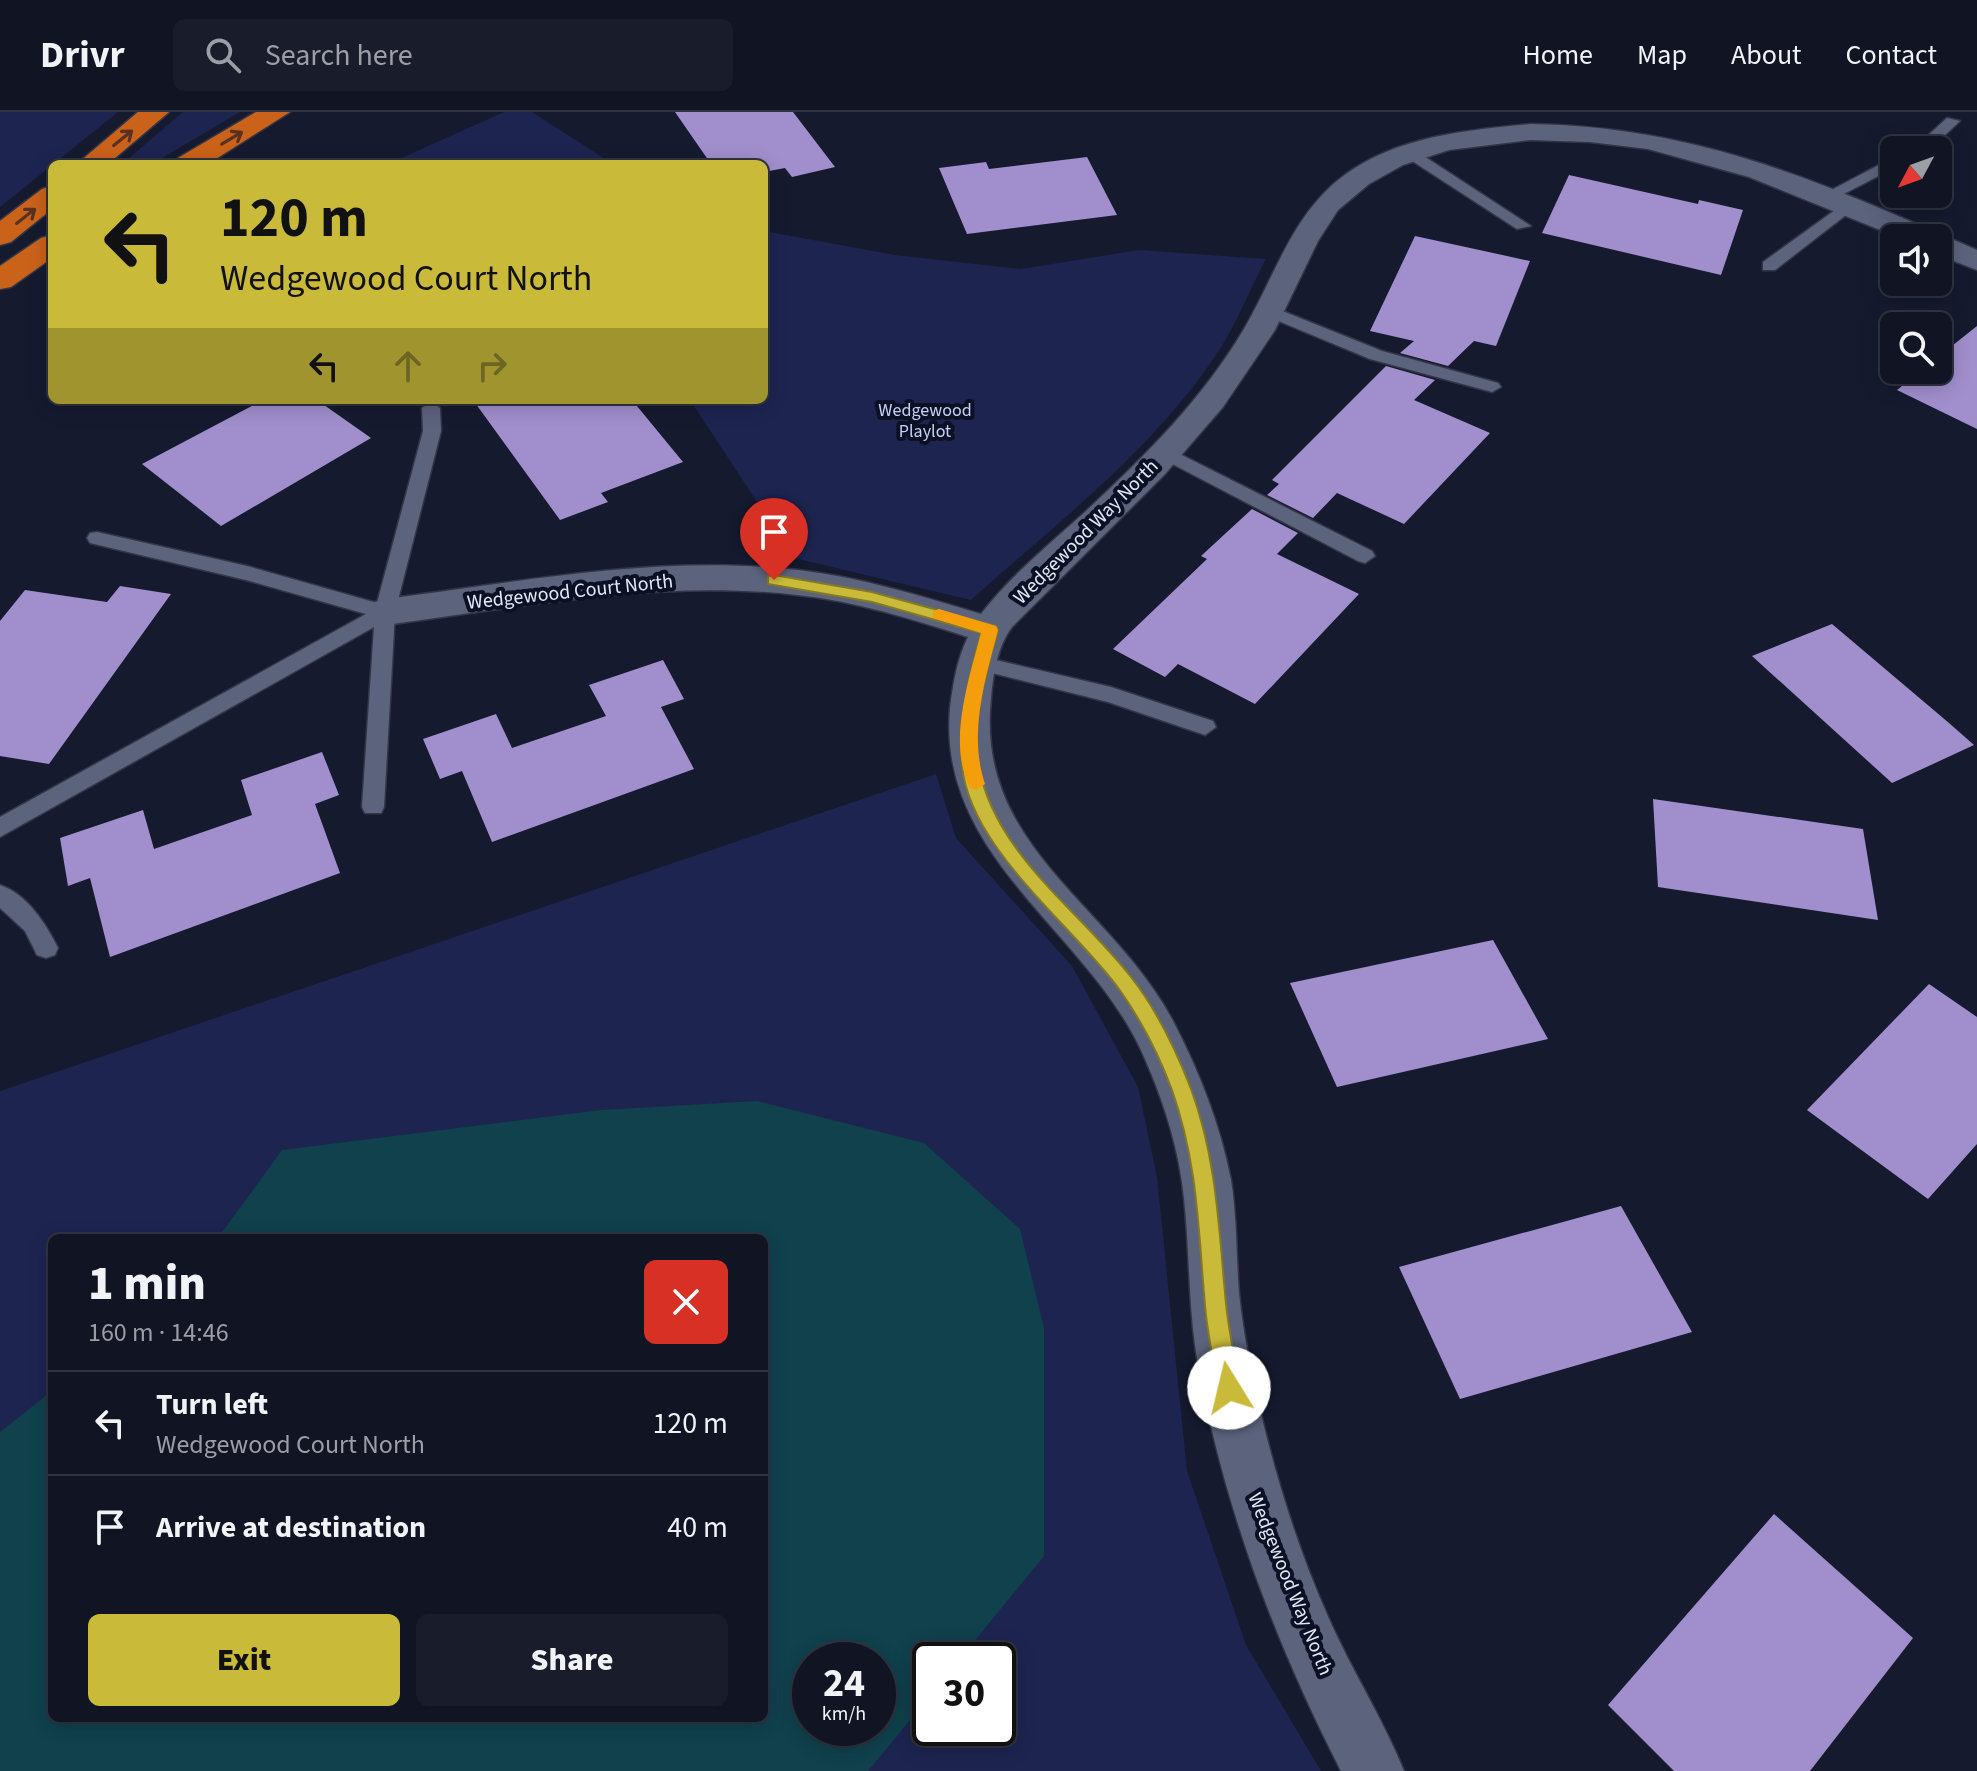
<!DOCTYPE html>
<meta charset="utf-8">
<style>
body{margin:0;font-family:"Source Sans 3",sans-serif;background:#191d2b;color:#f1f3f6;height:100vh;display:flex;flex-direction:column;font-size:30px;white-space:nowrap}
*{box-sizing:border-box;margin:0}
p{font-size:26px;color:#9c9ea6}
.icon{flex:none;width:44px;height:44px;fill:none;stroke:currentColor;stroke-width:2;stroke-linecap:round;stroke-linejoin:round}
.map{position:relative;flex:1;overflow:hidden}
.side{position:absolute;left:48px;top:1122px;width:720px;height:488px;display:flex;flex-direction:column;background:#101423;border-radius:12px;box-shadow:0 4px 20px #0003,0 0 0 2px #303341}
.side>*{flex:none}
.banner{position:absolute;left:48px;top:48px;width:720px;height:244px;border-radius:12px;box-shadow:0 4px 20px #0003,0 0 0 2px #303341;background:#c9ba3a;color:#111;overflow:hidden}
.needle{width:52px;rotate:229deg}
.tools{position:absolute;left:1880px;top:24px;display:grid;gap:16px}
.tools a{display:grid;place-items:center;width:72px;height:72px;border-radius:12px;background:#101423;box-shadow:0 4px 20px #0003,0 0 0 2px #303341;font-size:40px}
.speed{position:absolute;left:792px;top:1530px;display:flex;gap:16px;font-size:40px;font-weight:700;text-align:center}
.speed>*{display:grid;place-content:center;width:104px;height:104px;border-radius:50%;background:#101423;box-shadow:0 4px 20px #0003,0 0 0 2px #303341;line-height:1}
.speed small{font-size:20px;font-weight:400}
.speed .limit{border:4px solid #111;border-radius:12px;background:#fff;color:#111}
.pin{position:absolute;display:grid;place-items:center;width:68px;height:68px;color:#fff;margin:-82px -34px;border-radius:50% 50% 50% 0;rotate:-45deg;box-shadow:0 0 8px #0007}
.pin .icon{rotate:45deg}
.me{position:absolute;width:88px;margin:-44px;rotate:351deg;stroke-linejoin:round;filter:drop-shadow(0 0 6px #0008)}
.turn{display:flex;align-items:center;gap:28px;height:168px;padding:0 40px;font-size:36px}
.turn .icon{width:104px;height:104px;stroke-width:2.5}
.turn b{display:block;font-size:56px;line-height:68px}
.lanes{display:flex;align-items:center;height:76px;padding:0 40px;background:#0003;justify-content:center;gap:40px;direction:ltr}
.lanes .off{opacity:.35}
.round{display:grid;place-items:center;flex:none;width:84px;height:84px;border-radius:12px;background:#191d2b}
.summary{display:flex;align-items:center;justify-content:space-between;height:136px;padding:0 40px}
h1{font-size:48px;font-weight:800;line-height:60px}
.primary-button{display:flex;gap:16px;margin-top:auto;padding:16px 40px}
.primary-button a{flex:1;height:92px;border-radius:12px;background:#c9ba3a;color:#111;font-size:32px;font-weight:800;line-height:92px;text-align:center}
.primary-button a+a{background:#191d2b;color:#f1f3f6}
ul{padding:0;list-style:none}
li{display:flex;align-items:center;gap:24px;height:104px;padding:0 40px;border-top:2px solid #303341}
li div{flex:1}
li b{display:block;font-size:30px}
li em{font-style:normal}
header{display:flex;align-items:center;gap:48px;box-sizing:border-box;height:112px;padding:0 40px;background:#101423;border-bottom:2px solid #303341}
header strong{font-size:38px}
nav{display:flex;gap:44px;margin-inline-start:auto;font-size:28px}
.search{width:560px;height:72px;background:#191d2b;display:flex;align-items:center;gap:20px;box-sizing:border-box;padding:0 28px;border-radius:12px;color:#9c9ea6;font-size:30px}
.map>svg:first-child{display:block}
.green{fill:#1d2450;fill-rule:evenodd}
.water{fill:#10414d;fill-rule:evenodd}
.building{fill:#a18fcd}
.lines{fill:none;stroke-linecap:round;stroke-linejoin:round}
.lane-casing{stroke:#343647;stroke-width:3}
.street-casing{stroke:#343647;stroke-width:3}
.highway-casing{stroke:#343647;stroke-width:3}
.lane{fill:#5c637d;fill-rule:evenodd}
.street{fill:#5c637d;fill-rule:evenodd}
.highway{fill:#cb6219;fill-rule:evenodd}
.oneway{stroke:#583120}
.route{fill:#c9ba3a;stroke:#837926;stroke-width:2}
.slow{fill:#f59e0b}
.labels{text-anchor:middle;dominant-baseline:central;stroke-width:8;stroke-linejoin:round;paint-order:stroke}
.far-park-label{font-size:18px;fill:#c5cff1;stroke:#0c1025}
.street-label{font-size:20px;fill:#e2e6f5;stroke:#0c1025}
</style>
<header>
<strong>Drivr</strong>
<div class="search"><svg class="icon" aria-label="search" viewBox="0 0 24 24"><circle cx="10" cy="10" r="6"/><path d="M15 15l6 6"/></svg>Search here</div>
<nav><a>Home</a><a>Map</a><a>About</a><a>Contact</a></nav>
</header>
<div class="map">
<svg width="1977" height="1659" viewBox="0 0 1977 1659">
<rect width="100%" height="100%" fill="#151a2f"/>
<g class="green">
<polygon points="0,0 118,0 0,95"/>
<polygon points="183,0 240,0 152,52 122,52"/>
<polygon points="504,0 532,0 613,52 388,52"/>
<path d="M764,119L895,143L1021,157L1139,138L1266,147C1250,177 1237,211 1218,240C1154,337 1057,411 971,488L794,446L690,288H764Z"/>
<path d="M936,662L956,726L1072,854L1138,975L1157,1065L1187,1359L1246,1533L1321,1659H0V979ZM52,1126H764V1606H52ZM810,1548H878V1616H810ZM930,1548H998V1616H930Z"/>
</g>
<path class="water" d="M757,989L924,1031L1020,1117L1044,1216V1444L959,1548H930V1584L868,1659H0V1320L52,1279V1606H764V1126H218L282,1038L601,998ZM810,1548H878V1616H810Z"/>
<g class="building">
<polygon points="675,0 793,0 835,55 792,65 785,56 764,60 764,52 711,52"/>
<polygon points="1087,45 1117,103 967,122 939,56 986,50 989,57"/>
<polygon points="1569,63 1698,92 1699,88 1743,98 1721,163 1542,121"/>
<polygon points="1415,124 1530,149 1496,234 1474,229 1448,254 1400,241 1414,229 1370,219"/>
<polygon points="1977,214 1977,317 1897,278 1922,258 1938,258 1938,245"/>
<polygon points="1386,254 1435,268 1414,288 1490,321 1404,412 1337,381 1313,406 1267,383 1279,372 1272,368"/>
<polygon points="263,288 317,288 371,326 221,414 142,352"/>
<polygon points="473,288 632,288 683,350 601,381 608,390 560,408"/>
<polygon points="1252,397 1298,421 1277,442 1359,482 1255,592 1178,552 1165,565 1113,537 1207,447 1201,444"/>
<polygon points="120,474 171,482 49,652 0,644 0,509 25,478 107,490"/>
<polygon points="1832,512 1949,611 1974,633 1892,671 1752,544"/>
<polygon points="663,548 684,587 661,595 694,657 492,730 462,659 440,667 423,627 496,602 512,636 606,604 589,573"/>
<polygon points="322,640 339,683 315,692 340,761 110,845 90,766 68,774 60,726 143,698 154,737 252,703 241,668"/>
<polygon points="1653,687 1863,717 1878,808 1658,775"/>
<polygon points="1493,828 1548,927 1337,975 1290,871"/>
<polygon points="1929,872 1977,905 1977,1032 1928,1087 1807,998"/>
<polygon points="1621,1094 1692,1220 1460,1287 1399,1155"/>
<polygon points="1774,1402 1913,1526 1810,1659 1674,1659 1608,1593"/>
</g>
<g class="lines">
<g class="lane-casing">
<g id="lane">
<polygon points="1947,6 1960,9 1929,38 1912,38"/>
<polygon points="1408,35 1413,37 1531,114 1517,117 1403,43 1400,40"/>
<polygon points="1894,45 1894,56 1834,87 1820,84"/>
<polygon points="1849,88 1857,93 1855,96 1775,158 1763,158 1763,150"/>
<polygon points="1270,194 1382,239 1498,271 1501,275 1492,280 1370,247 1264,203 1261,199"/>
<polygon points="431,290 440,296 441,319 395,500 384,695 381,701 365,701 362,695 374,515 0,725 0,705 366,502 246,468 90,431 87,426 90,421 97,420 247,454 377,491 423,319 422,296"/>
<polygon points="1166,335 1372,439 1375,444 1365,451 1358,449 1159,345 1157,341"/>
<polygon points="979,544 1111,575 1213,609 1216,615 1205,623 1108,590 972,556 969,551 972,546"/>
<path d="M0,773C27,782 46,812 58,836L55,843L46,846L37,843L25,819L0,796Z"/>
</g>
</g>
<g class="street-casing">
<path id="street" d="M1531,12C1702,15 1825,72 1977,138V158L1938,143V126H1900L1749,65L1648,37L1590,30L1531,28L1449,38L1403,53L1369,72L1338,98L1318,129L1275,218L1223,295L1165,362L1012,515C997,535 993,563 991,587C975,735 1111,792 1173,909C1199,959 1220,1012 1231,1068C1237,1105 1236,1143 1239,1181C1243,1220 1251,1260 1260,1298C1277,1370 1299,1440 1329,1507C1352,1559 1383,1607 1404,1659H1341C1275,1530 1224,1395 1198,1252C1188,1196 1190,1141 1184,1086C1179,1035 1162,984 1141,938C1085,818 937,744 950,596C953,572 957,547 968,525C912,507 855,489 797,483C661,467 520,495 385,513L372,509L366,500L372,491L385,487C520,470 661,442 798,458C860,465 921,484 981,502C1010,464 1050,432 1085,400C1144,345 1202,288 1244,217C1276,163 1292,101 1346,62C1399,24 1467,18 1531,12Z"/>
</g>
<g class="highway-casing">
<g id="highway">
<polygon points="138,0 169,0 108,52 77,52"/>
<polygon points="256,0 290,0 208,52 174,52 178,46"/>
<polygon points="52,74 52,97 11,130 0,133 0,109 42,77"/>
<polygon points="52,123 52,146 11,175 0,177 0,154 41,126"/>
</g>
</g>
<use href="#lane" class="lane"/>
<use href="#street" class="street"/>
<use href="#highway" class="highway"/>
</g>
<defs><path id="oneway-shaft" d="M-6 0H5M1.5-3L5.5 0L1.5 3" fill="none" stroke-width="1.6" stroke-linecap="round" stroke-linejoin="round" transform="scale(2)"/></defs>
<g class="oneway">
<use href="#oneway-shaft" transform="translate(123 26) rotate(-39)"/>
<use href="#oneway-shaft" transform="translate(232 26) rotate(-31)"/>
<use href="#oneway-shaft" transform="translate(26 104) rotate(-38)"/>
</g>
<path class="route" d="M774,463L872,480L996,514L998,518C986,562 971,609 979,655C995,742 1080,799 1131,865C1157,898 1176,938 1191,977C1217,1047 1219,1119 1226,1192C1229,1220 1235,1248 1240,1276L1237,1284L1229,1287L1221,1284L1218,1276C1214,1249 1207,1221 1205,1193C1198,1116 1198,1052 1172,978C1159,943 1141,908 1119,877C1072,813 968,735 962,652C959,605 969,565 981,521L872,490L768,472V464Z"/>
<path class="slow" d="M939,497L996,514L998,518C985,568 968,621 985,672L976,678L970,676C947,630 969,568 981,521L933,506V499Z"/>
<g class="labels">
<g class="far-park-label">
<text x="925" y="298">Wedgewood<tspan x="925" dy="21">Playlot</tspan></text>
</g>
<g class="street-label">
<text transform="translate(1086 420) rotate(-45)">Wedgewood Way North</text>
<text transform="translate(570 480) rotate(-6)">Wedgewood Court North</text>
<text transform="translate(1290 1472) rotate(68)">Wedgewood Way North</text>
</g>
</g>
</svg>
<div class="tools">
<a><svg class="needle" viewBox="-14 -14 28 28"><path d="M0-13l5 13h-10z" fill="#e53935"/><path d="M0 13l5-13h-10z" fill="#9c9ea6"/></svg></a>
<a><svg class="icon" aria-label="sound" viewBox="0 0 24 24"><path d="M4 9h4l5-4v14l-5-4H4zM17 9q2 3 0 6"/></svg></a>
<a><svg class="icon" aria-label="search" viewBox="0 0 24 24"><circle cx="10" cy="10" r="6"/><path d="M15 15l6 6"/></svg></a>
</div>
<div class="speed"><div>24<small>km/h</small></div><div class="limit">30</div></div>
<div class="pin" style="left:774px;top:468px;background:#d93025"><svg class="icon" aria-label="arrive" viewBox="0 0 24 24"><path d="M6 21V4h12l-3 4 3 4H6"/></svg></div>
<svg class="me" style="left:1229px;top:1276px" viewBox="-20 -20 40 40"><circle r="19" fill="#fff"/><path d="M0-13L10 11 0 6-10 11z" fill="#c9ba3a"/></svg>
<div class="banner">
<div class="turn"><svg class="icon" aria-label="left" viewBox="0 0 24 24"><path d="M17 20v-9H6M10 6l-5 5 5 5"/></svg><div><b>120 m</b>Wedgewood Court North</div></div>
<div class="lanes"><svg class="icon" aria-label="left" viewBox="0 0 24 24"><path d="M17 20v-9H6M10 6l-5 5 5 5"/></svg><svg class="icon off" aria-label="ahead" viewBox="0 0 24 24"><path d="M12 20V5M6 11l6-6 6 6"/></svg><svg class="icon off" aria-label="right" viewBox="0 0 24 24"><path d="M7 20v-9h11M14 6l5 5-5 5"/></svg></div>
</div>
<section class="side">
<div class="summary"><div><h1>1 min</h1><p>160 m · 14:46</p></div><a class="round" style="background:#d93025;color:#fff"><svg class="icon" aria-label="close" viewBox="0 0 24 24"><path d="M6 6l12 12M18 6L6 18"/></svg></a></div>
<ul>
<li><svg class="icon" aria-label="left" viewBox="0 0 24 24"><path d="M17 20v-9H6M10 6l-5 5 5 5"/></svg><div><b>Turn left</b><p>Wedgewood Court North</p></div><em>120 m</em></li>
<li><svg class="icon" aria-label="arrive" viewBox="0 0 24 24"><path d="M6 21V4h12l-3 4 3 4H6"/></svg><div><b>Arrive at destination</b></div><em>40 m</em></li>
</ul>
<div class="primary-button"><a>Exit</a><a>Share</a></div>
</section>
</div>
